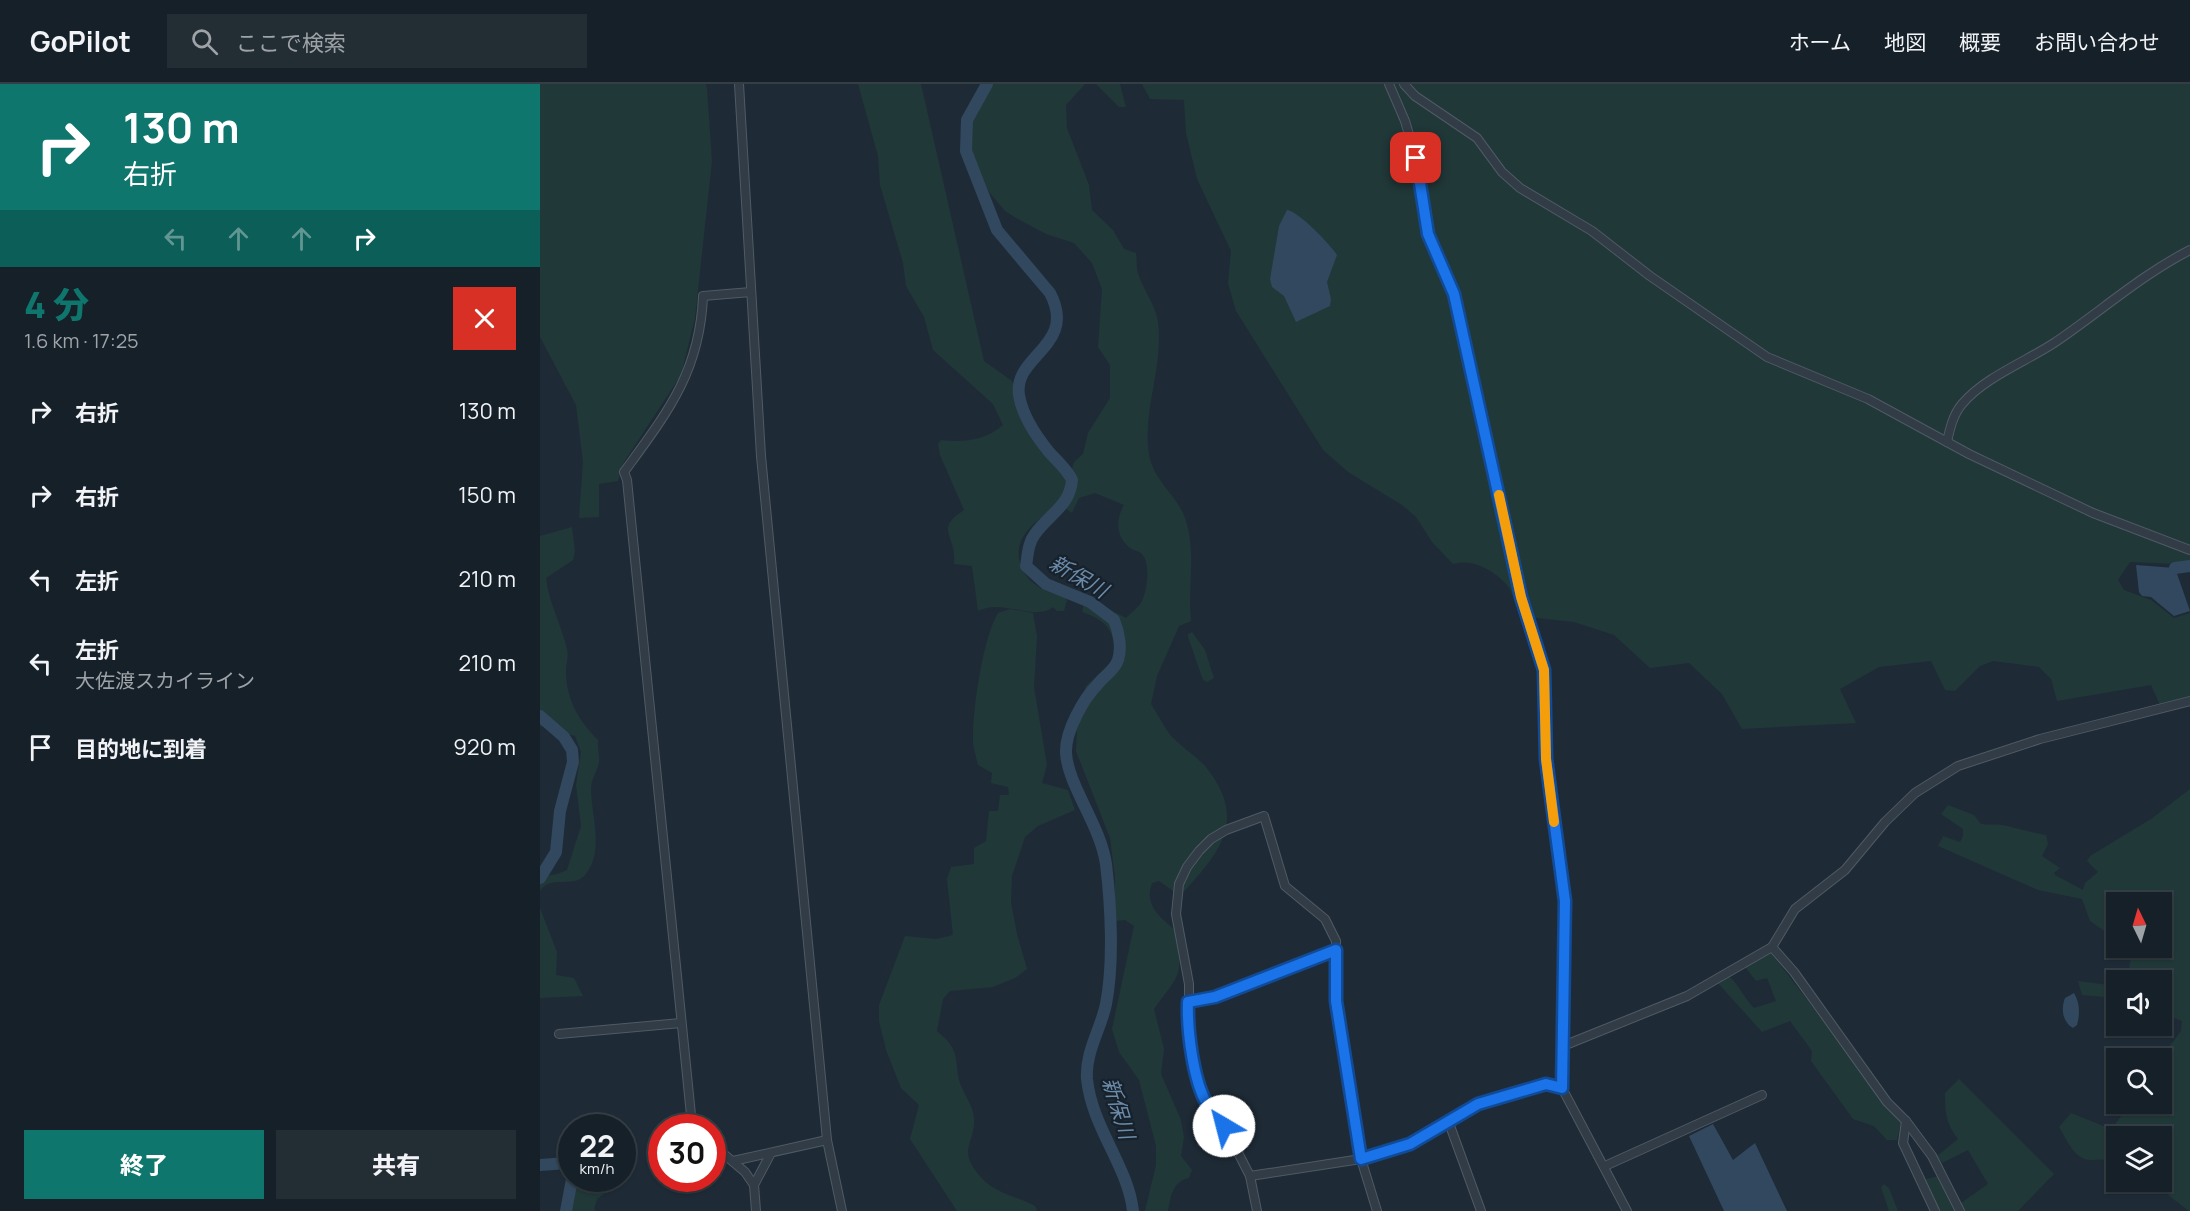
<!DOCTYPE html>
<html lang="ja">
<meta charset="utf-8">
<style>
body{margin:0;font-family:Manrope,"Noto Sans JP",sans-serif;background:#232d34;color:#f1f3f6;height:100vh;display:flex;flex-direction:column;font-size:22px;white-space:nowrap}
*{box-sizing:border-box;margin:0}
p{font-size:20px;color:#9ea3a8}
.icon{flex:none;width:33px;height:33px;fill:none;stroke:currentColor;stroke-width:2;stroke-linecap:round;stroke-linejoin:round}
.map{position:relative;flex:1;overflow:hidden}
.details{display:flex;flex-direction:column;background:#162028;width:540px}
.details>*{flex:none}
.hud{background:#0f766e;color:#fff;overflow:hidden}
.needle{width:39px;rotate:355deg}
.fabs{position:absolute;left:1566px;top:808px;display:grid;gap:12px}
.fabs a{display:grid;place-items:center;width:66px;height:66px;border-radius:0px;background:#162028;box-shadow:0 2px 4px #0004,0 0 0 2px #353e45;font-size:30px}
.speed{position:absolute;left:18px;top:1030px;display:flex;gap:12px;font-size:30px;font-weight:700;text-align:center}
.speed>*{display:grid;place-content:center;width:78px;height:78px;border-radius:50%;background:#162028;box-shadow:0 2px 4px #0004,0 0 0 2px #353e45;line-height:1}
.speed small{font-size:15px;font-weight:400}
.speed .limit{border:9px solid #d22;background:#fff;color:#111}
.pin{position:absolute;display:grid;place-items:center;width:51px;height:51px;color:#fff;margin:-26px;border-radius:12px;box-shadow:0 3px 9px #0006}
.me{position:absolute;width:66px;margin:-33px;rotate:323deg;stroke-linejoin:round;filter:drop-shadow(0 0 4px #0008)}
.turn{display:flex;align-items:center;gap:21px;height:126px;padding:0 24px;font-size:27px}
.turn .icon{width:78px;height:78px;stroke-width:2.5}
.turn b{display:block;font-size:42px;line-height:51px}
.lanes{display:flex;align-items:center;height:57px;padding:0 24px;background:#0003;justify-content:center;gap:30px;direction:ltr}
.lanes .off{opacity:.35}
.round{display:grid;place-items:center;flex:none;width:63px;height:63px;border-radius:0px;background:#232d34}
.head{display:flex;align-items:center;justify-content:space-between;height:102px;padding:0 24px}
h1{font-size:36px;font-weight:800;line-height:45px;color:#0f766e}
.cta{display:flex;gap:12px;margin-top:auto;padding:12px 24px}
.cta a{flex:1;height:69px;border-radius:0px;background:#0f766e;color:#fff;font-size:24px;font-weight:800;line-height:69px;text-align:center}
.cta a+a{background:#232d34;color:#f1f3f6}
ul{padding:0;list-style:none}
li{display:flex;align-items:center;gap:18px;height:84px;padding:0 24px}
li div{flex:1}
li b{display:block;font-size:22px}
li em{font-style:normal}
header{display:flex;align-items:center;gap:36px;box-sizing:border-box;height:84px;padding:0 30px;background:#162028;border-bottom:2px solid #353e45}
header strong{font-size:28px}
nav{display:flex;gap:33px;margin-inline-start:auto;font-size:21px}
.search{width:420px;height:54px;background:#232d34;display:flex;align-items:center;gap:15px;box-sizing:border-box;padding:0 21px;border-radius:0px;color:#9ea3a8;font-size:22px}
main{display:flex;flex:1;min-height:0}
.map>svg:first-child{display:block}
.green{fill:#213838}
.water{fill:#31485e}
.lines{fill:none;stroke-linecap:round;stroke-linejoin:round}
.river{stroke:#31485e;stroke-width:12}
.minor-casing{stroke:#4f5a65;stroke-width:10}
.minor{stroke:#323c46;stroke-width:8}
.route-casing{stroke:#114b97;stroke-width:15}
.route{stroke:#1a73e8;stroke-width:10}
.slow{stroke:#f59e0b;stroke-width:10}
.labels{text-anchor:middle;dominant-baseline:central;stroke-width:4.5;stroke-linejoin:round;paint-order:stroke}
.water-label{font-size:21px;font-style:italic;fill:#6b8ba9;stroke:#17212b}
</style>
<header>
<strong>GoPilot</strong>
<div class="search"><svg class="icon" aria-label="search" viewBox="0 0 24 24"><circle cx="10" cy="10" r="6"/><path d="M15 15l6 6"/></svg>ここで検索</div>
<nav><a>ホーム</a><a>地図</a><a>概要</a><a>お問い合わせ</a></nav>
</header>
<main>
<section class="details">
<div class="hud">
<div class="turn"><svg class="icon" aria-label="right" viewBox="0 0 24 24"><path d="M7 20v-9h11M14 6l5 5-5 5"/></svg><div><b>130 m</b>右折</div></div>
<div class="lanes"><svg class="icon off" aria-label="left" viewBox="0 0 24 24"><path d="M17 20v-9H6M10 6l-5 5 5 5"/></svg><svg class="icon off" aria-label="ahead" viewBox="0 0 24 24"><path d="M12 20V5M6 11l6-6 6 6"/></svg><svg class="icon off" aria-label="ahead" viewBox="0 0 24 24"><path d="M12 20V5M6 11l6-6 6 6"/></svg><svg class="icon" aria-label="right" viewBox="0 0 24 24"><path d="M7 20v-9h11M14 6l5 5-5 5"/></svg></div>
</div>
<div class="head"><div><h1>4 分</h1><p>1.6 km · 17:25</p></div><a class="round" style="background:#d93025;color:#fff"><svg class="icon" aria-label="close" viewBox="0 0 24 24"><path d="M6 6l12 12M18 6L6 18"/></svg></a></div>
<ul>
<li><svg class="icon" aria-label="right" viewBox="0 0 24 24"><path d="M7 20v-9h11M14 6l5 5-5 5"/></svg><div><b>右折</b></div><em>130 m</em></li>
<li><svg class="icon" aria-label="right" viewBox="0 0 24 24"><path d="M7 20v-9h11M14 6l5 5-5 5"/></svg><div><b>右折</b></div><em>150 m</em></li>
<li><svg class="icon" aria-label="left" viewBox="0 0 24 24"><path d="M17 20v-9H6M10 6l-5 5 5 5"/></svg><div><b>左折</b></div><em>210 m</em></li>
<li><svg class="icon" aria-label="left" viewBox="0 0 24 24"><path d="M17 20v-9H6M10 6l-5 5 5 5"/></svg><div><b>左折</b><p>大佐渡スカイライン</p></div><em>210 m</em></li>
<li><svg class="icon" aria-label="arrive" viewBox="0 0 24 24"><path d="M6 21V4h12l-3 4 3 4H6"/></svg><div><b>目的地に到着</b></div><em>920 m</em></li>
</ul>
<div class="cta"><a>終了</a><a>共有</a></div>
</section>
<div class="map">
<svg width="1650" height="1127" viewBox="0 0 1650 1127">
<rect width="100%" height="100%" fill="#1e2b36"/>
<g class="green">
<polygon points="0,0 166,0 167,5 172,77 155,234 141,291 84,378 78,397 59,400 59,433 39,434 43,378 36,321 0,253"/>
<path d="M318,0H381L444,277L472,297L488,344L510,376L527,395C526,423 496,431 483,453C471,474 485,499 506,506C512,508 518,508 524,510L527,516L524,527H517L513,523C495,538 462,514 438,527L432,482L414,480C417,450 393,446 424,426L400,371L398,360L401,356C423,359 446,356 463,341L453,320L393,266L384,233L366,202L363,179L340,101L338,72Z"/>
<path d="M452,0H545L526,21L527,44L549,101L552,126L573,146L584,165L596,169C597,176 596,185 599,192C604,207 616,222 618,238C624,282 602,326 609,370C613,395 633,408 643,429C658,463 647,502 651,537L639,542L617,592L611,620C617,629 622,639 628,648C638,661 654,670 665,682C709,736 680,768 640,812L619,797L612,799C604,820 619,833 634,845C643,892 643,886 614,925L624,965L621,990L641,1036L644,1053L641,1072L652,1086L649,1094C632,1098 631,1112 628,1127H605L616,1081V1062L599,996L579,968L572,945L594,842L585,836L575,837V793L570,754L536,667L538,626L546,602L574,576C576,549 569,537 542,528L544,520L551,516L586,534C591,529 599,523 602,517C607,506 611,480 602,470C599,467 592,466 589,463C575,451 576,435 584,421L555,409L539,414L532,429L526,425L536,396L532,385L534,378L543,370L548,349L570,314V281L558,263L562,205L552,179L534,159L506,150L476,134L465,127L449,108L430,64L429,47L432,34Z"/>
<polygon points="556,0 580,0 586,23 579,23"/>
<path d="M602,0H1650V478L1634,480L1590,478L1578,496L1584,506L1611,516L1634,534L1650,529V617L1620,621L1611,601L1517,617L1511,595L1499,583L1453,577L1440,582L1415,607L1405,606L1391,577L1339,583L1300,605L1316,639L1202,645L1182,610L1149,579L1110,584L1074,551L1034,538L980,532C976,522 973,509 967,501C954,486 932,474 913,480L892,458L876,433L862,421L808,388L783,366L696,227L688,199L691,167L657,95L646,49L644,16L610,15Z"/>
<path d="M32,443L35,467L33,476L6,494C9,519 21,540 27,565C29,572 26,580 26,587C26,616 39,637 58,656C57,664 60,672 59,678C57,688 51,695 51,705C51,731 65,768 45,791C33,805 11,790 0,807V793L17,790L27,786L41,742L36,701L41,668L35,652L0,642V452Z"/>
<path d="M470,525L493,529L497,552L494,603L507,681L502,699L528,706L535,726L498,742L485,753L472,792L471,818L477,850L487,885L475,894L453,903L410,907L403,915L397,947C401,951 407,955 410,960C418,970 416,984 419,996C422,1008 434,1022 434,1035C435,1061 417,1064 439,1091C454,1110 475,1111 495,1122L497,1127H417L370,1055L379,1021L361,1004L346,966L339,937V921L365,852L396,855L413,851L407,795L411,783L434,780V764L446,757L449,727H458L460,711H469L468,703L451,699L452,689L438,681C436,673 434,665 433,658C432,628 443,553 458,529Z"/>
<polygon points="652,548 665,566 674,594 667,598 663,596 648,553 648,550"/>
<path d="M1650,705V1127H1649L1611,1098H1622V1053H1576V1079C1569,1075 1561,1075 1552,1076C1535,1077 1527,1056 1519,1043L1531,1029L1571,1045L1591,1020H1622L1620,975L1641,947L1642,937L1622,929V897H1587L1592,866L1589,864H1622V819H1576V855L1550,837L1542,815L1498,806L1398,762L1403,752L1420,758L1423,752V745L1401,730L1408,721L1434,731L1441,740C1448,741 1455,740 1462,741C1478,744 1491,749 1506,751L1508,760L1502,772L1520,784L1514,789L1515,791L1543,806L1545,799L1558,788L1547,777L1550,772L1611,735Z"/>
<polygon points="0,824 17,868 16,891 34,894 43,912 0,914"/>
<path d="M1231,869L1357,1032L1361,1039L1357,1056H1347L1334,1042L1313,1035L1271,977L1272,967L1250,937L1222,948L1177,898L1187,891C1197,897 1204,914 1214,924L1236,917L1227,894L1216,897L1205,883Z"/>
<polygon points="1538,897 1576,902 1576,914 1542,911"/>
<path d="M1419,995L1514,1090L1478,1127H1425L1421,1119L1448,1100L1428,1066L1402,1079L1397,1072L1418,1055C1406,1039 1405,1029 1405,1009Z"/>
<polygon points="1398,1092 1417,1127 1398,1127 1383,1096"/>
<polygon points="38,1095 64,1095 65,1109 57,1115 54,1125 56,1127 23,1127"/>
<polygon points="1344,1100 1349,1104 1358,1127 1349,1127 1341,1103"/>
</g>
<g class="water">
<path d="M747,126C757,126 791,161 797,171L787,198L791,215L790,222L756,238L744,212L732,203L730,195L739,142Z"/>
<polygon points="1596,481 1635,484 1650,527 1634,532 1611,513 1602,512 1599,508"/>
<path d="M1534,909C1540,919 1540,930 1537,941L1533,944C1522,938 1521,924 1525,914Z"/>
<polygon points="1173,1040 1193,1076 1215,1059 1247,1127 1184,1127 1149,1052"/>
</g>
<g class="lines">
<g class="river">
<path d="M447,0L427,36L426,67L457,146L510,209C538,262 473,271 479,311C482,331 496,352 509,368C517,377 527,385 532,396C530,422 509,430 495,450C488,459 488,470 486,482L506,500L550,518L574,536C579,548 582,564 578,576C575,586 564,592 558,600C543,615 525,648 526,669C528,702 560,740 566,780C571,822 574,879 566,920C561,945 545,968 547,995C552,1044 588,1082 593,1127"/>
<polyline points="1635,484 1650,482"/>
<polyline points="0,632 24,653 32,666 33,678 20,727 16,768 0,794"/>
<polyline points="0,1081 27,1079 32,1082"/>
<polyline points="26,1127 32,1095"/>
</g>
<g class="minor-casing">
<g id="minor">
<polyline points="199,0 221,372 287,1056 302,1127"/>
<polyline points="849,0 865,37 876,74 888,150 914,210 981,514 1004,586 1006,675 1025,817 1022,1004 1087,1127"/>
<polyline points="864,0 875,12 937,54 962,88 980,104 1052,147 1110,192 1227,273 1328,315 1429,370 1553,429 1650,466"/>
<path d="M1407,358C1410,344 1413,331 1422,320C1445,293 1485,278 1514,259C1560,228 1601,191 1650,166"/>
<polyline points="1232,863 1254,888 1347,1018 1366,1037 1392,1072 1420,1127"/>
<polyline points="648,918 675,913 796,866"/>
<polyline points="19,950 141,939"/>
<polyline points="1023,962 1147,912 1232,863 1255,825 1305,786 1345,738 1375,709 1418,682 1500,655 1650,617"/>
<polyline points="1366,1037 1363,1059 1395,1127"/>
<polyline points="909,1039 941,1127"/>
<path d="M156,1044L151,1031L87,396L84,388C127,329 160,288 163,212L211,208"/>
<polyline points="172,1060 205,1088 214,1101"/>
<polyline points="193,1077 287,1056"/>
<polyline points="1065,1082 1222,1011"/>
<polyline points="710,1092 821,1075 870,1060 938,1020 1006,1000 1022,1004"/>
<polyline points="216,1127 214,1101 231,1069"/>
<polyline points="717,1127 710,1092 690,1053 660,1006 649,955 649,900 636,830 639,800 647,783 659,767 671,755 686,746 724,732 745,802 785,835 796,857 796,917 821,1075 837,1127"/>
</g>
</g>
<use href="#minor" class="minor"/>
</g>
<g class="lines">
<g class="route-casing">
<path id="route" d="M684,1042C678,1035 671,1028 667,1020C653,996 647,946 648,918L675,913L796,866V917L821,1075L870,1060L938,1020L1006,1000L1022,1004L1025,817L1006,675L1004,586L981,513L914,210L888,150L876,74"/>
</g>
<use href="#route" class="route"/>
<polyline class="slow" points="959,411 981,513 1004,586 1006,675 1014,738"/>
</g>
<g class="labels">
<g class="water-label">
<text transform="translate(539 492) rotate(30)">新保川</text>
<text transform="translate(579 1024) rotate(73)">新保川</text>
</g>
</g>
</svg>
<div class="fabs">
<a><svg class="needle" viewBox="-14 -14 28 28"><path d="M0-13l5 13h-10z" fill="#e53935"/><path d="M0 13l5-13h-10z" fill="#9ea3a8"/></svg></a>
<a><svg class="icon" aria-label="sound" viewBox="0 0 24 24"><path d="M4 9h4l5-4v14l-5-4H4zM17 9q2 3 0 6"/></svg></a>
<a><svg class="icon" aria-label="search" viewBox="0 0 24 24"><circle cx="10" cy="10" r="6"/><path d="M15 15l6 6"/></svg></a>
<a><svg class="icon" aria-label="layers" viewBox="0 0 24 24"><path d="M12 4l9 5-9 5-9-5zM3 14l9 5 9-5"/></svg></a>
</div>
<div class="speed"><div>22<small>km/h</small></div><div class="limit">30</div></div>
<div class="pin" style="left:876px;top:74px;background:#d93025"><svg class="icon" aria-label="arrive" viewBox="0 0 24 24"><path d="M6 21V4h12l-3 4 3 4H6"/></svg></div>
<svg class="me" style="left:684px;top:1042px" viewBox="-20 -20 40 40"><circle r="19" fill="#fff"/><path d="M0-13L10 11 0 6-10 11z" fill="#1a73e8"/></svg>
</div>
</main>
